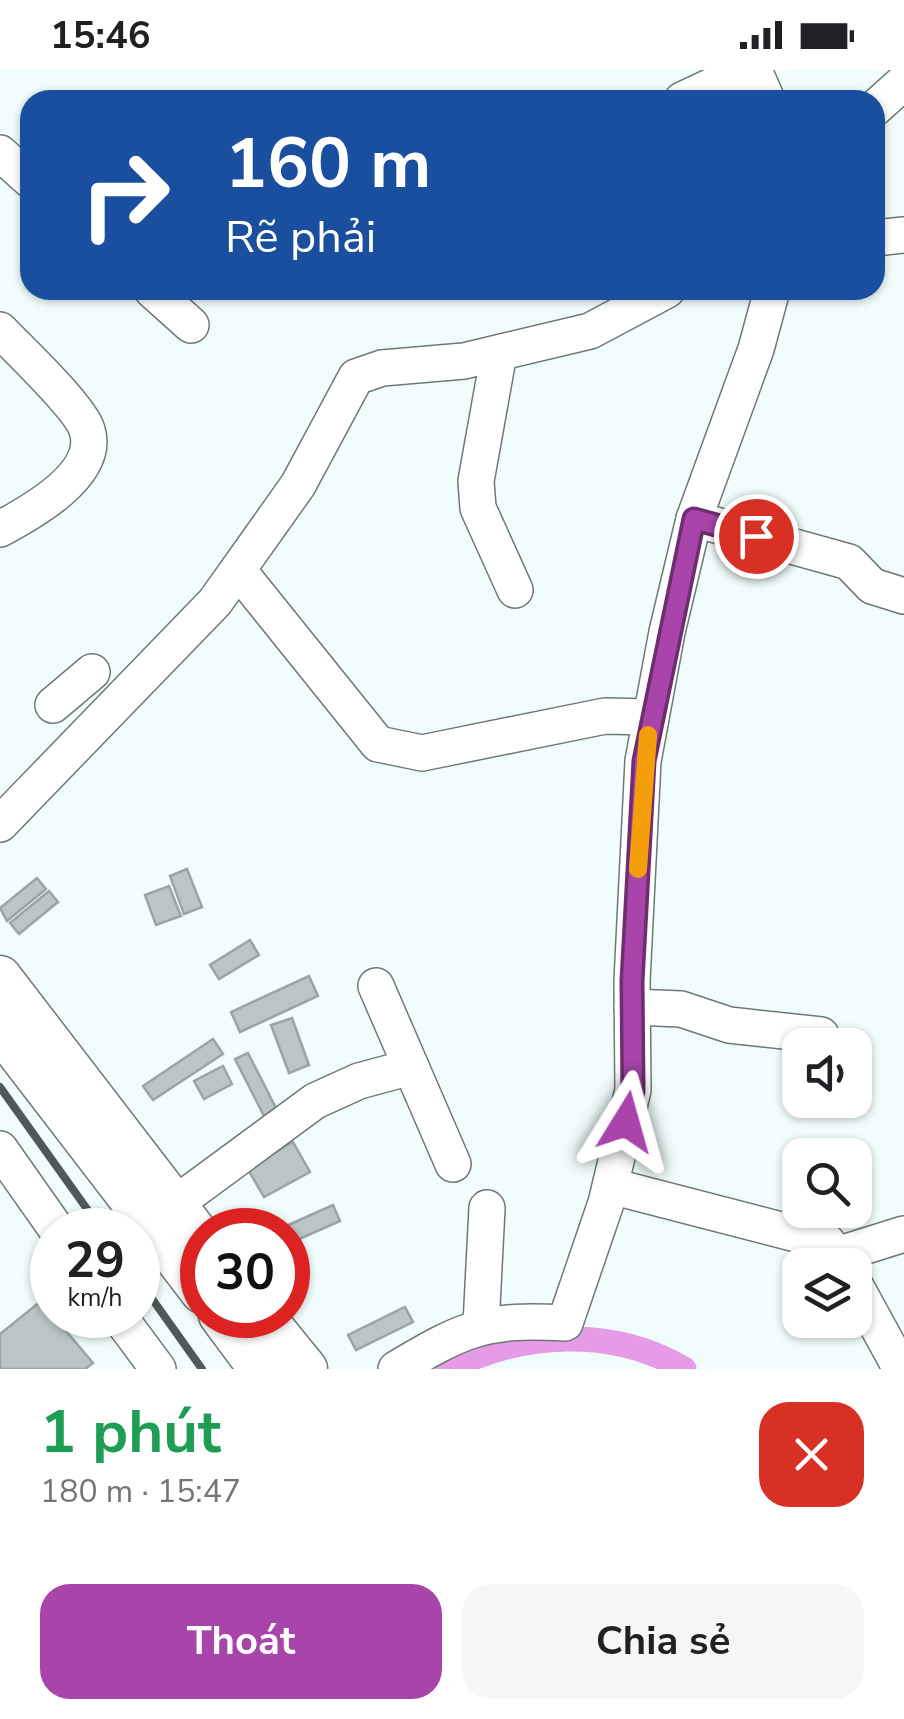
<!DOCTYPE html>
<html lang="vi">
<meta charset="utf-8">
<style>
body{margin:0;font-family:"Nunito Sans",sans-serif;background:#f6f6f6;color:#202124;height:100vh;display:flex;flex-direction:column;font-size:38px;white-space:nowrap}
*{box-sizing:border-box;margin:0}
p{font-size:32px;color:#757577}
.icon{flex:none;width:55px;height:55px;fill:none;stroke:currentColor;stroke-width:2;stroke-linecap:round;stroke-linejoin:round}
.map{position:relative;height:1299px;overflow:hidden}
.details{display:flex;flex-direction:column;background:#fff;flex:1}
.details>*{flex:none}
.top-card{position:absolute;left:20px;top:20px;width:865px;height:210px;border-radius:30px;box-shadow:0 2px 8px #0004;background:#1a4fa0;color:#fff;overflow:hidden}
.controls{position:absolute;left:782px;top:958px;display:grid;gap:20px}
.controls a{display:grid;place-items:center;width:90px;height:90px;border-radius:20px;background:#fff;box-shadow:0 2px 8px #0004;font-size:50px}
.speed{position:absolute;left:30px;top:1138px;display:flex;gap:20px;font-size:50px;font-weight:700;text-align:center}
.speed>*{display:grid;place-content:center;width:130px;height:130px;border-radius:50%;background:#fff;box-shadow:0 2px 8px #0004;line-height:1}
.speed small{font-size:25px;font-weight:400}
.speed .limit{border:15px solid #d22;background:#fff;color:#111}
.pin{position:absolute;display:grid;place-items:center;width:85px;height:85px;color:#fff;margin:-42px;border:5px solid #fff;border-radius:50%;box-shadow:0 2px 10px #0007}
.me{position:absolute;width:110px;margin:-55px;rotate:8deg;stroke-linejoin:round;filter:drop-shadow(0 0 8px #0008)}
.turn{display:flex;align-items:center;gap:35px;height:210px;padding:0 40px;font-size:45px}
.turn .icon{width:130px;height:130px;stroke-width:2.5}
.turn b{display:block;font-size:70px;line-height:85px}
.round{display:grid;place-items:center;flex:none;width:105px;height:105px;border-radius:30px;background:#f6f6f6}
.head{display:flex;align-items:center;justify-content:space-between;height:170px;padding:0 40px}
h1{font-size:60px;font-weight:700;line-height:75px;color:#1e9e55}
.action{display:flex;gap:20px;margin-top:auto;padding:20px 40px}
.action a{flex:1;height:115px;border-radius:30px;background:#a945aa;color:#fff;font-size:40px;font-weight:700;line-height:115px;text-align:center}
.action a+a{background:#f6f6f6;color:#202124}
.status{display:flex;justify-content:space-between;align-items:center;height:70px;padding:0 50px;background:#fff;direction:ltr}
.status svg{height:28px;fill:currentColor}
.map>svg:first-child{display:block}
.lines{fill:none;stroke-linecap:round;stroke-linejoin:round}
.canal{stroke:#e59be5;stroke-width:25}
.building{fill:#bac6c5;stroke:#99a5a3;stroke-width:2.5}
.minor-casing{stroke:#6e7977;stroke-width:38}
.major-casing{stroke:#6e7977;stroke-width:45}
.minor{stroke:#fff;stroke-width:35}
.major{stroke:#fff;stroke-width:42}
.rail{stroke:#515857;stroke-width:8}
.route-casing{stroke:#6e2d6e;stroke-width:25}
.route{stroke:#a945aa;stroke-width:18}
.slow{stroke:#f59e0b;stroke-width:18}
</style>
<div class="status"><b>15:46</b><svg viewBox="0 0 49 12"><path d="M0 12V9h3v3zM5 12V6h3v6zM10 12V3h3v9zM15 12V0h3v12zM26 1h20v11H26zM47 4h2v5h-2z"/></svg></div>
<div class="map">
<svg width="904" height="1299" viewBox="0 0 904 1299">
<rect width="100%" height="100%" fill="#f1fdfc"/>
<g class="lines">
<path class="canal" d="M448,1299C522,1262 612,1256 684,1299"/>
</g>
<g class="building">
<polygon points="187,799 202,837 184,844 170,806"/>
<polygon points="37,808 46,819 7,851 0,838"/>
<polygon points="169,816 181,846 156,855 145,825"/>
<polygon points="49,821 58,832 19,864 10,853"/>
<polygon points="250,870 259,885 219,909 210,895"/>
<polygon points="309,906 318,926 240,962 231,942"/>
<polygon points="292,948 309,995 289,1003 271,955"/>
<polygon points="213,969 223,984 153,1030 143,1016"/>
<polygon points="248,983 277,1040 264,1046 235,989"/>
<polygon points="223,996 232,1014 204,1029 194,1011"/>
<polygon points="293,1072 310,1102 264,1127 247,1098"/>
<polygon points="333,1135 340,1151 288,1174 288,1160 277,1160"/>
<polygon points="41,1231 93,1293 85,1299 0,1299 0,1264"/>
<polygon points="405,1237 413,1252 356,1280 348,1265"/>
</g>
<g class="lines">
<g class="minor-casing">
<g id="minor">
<polyline points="754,0 767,30"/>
<polyline points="682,30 746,0"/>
<polyline points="875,38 904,12"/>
<polyline points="0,83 30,110"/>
<polyline points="875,168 904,165"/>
<polyline points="152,220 191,255"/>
<path d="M0,260C19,280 80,337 87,360C101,404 30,443 0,459"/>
<polyline points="499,283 476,411 478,438 515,520"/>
<polyline points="694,449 849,492 872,516 904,526"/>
<polyline points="238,500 378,674 422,683 605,646 651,647"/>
<polyline points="53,635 92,602"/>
<polyline points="0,754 215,532 298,415 356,307 382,298 464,291 590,261 667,220"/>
<polyline points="376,916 453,1094"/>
<polyline points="632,937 681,939 729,955 821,965"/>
<polyline points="0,1079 57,1160"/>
<polyline points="611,1116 827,1172 844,1195"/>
<polyline points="175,1134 315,1031 359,1011 411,997"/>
<polyline points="837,1185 904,1164"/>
<polyline points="855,1215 901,1299"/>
<polyline points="118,1245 158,1299"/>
<polyline points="481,1255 487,1138"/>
<path d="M396,1299C463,1259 486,1248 565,1253L606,1133L633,1020L632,911L643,691L667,562L694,449L756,279L772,220"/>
</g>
</g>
<g class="major-casing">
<g id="major">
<polyline points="0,907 202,1170"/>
<polyline points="0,959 202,1222"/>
<polyline points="220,1245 260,1299"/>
<polyline points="262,1245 306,1299"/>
</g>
</g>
<use href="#minor" class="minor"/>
<use href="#major" class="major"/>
<g class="rail">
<polyline points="0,1017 102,1160"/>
<polyline points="138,1209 202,1299"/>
</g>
</g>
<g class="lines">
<g class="route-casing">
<polyline id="route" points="626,1052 633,1020 632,911 644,691 694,449 756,466"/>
</g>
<use href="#route" class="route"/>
<polyline class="slow" points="638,799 648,665"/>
</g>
</svg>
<div class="controls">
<a><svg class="icon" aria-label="sound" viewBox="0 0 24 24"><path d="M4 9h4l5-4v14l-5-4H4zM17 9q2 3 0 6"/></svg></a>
<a><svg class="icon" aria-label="search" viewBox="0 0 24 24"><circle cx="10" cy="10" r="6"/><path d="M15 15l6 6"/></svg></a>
<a><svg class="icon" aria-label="layers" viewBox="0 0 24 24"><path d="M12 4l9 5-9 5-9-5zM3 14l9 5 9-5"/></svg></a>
</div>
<div class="speed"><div>29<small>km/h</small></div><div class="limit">30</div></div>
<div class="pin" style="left:756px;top:466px;background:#d93025"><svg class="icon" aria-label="arrive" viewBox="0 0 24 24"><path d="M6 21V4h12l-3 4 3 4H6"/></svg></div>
<svg class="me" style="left:626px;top:1052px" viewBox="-20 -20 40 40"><path d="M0-17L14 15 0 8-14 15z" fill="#a945aa" stroke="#fff" stroke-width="4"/></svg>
<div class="top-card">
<div class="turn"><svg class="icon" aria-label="right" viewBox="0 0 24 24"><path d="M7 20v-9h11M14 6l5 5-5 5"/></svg><div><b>160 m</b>Rẽ phải</div></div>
</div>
</div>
<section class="details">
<div class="head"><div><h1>1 phút</h1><p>180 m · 15:47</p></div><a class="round" style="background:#d93025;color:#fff"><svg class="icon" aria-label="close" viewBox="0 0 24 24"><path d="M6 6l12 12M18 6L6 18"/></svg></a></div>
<div class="action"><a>Thoát</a><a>Chia sẻ</a></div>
</section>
